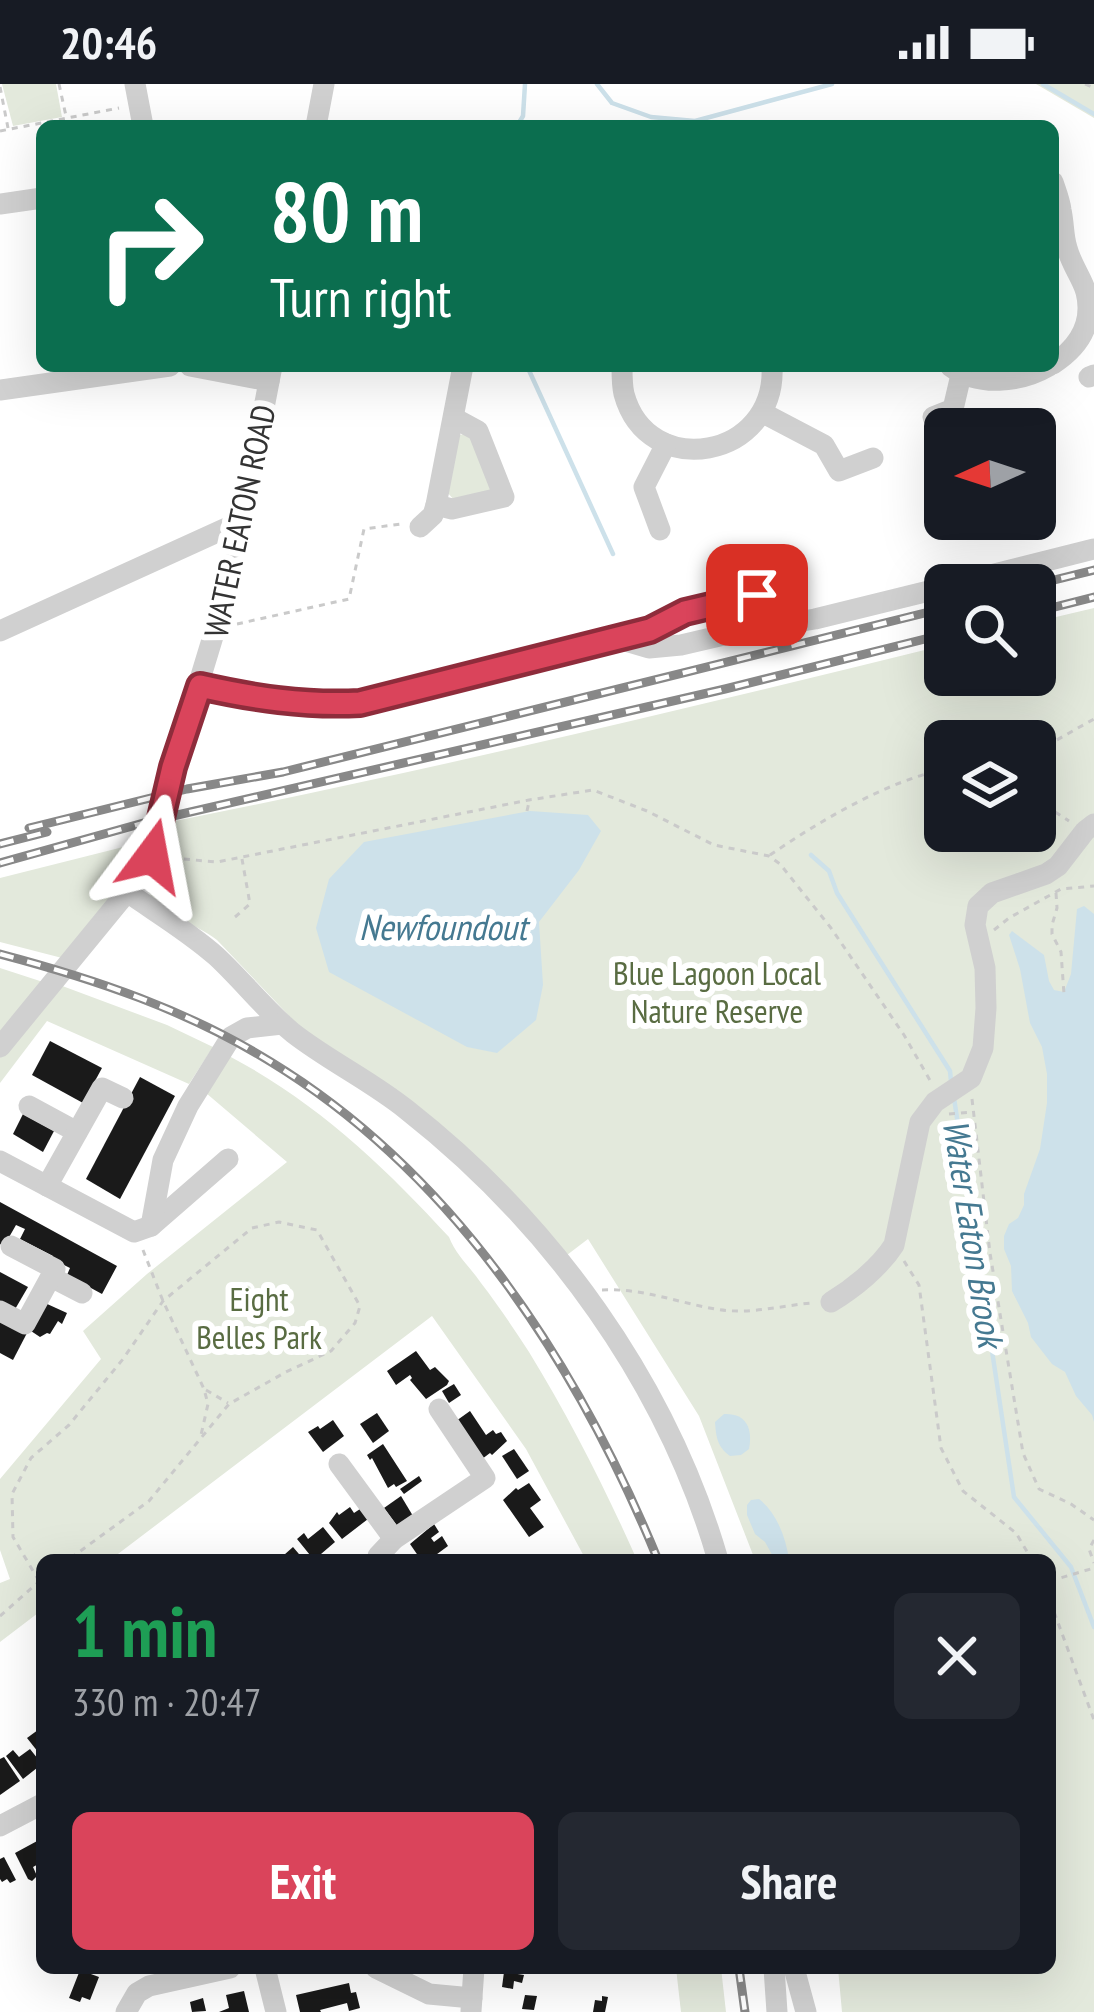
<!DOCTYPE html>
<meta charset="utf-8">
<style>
body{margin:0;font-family:"PT Sans Narrow",sans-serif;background:#242831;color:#f1f3f6;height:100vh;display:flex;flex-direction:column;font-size:45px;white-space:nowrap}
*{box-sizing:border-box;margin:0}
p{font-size:39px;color:#9ea1a6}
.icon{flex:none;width:66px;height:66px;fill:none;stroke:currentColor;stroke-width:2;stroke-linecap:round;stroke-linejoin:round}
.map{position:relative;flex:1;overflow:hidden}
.sheet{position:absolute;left:36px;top:1470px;width:1020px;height:420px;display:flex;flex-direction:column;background:#171b24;border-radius:18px;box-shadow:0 12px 48px #0002}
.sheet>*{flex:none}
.hud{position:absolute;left:36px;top:36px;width:1023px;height:252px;border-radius:18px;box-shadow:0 12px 48px #0002;background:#0b6e4f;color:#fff;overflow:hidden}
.needle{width:78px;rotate:267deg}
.fabs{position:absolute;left:924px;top:324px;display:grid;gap:24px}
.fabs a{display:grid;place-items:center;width:132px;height:132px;border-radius:18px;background:#171b24;box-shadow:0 12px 48px #0002;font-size:60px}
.pin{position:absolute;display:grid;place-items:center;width:102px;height:102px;color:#fff;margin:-51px;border-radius:24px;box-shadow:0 6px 18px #0006}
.me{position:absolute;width:132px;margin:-66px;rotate:13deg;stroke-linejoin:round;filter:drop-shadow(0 0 9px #0008)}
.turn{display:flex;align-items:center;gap:42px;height:252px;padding:0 36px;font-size:54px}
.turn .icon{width:156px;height:156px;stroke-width:2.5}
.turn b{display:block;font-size:84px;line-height:102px}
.round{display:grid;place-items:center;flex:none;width:126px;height:126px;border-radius:18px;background:#242831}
.summary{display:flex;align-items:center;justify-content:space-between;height:204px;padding:0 36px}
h1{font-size:72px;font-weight:700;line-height:90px;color:#1e9e55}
.button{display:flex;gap:24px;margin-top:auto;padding:24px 36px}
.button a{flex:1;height:138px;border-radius:18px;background:#da445b;color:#fff;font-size:48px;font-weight:700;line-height:138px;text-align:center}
.button a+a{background:#242831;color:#f1f3f6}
.status{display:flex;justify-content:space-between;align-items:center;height:84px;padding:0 60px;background:#171b24;direction:ltr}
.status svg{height:33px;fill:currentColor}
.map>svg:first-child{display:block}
.green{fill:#e3e9dc;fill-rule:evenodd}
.water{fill:#cde1ea}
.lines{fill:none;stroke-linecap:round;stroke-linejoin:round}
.stream{stroke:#cde1ea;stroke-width:4.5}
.building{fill:#1a1a1a}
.path{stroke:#cacaca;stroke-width:3;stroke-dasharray:6 6;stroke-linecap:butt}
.minor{stroke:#d0d0d0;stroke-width:21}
.rail-casing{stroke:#888;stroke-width:9}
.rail{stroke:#fff;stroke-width:4.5;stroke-dasharray:14;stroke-linecap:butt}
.route-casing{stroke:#8e2c3b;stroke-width:30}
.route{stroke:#da445b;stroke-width:21}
.labels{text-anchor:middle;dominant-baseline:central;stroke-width:12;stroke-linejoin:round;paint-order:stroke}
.street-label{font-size:33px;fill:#333;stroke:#fff}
.park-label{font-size:33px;fill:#596c42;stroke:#fff}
.water-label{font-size:36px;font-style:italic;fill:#457991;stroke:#fff}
</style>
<div class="status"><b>20:46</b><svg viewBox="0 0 49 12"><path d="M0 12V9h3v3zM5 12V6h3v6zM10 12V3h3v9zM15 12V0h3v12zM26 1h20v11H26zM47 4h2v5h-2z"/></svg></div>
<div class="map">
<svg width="1094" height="1928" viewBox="0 0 1094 1928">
<rect width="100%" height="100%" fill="#fff"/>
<g class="green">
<polygon points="2,0 56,0 62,33 13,42"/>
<polygon points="1036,0 1094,0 1094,34"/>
<polygon points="471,348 493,399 488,411 456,418 446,407 456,352"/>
<path d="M1094,524V1928H842L838,1884H1050V1476H755L699,1332L588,1155L567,1171L294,937L217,856C194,838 162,832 147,806L164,781L167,771L162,759L165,739C427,687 686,625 945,561V591H1035V538ZM945,657H1035V747H945Z"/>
<polygon points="143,758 112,813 66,875 0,858 0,794"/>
<polygon points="0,884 43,898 0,950"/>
<polygon points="57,900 167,941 213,963 189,1000 47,937 0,999 0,973"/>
<path d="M229,972C315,1017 384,1082 449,1153C456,1171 470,1183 481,1199C498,1221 514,1245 529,1268C570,1335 605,1404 637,1476H586L526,1365L432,1232L110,1476H42V1526L0,1558V1499L10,1495L0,1466V1395L101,1275L83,1247L147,1190L287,1078L206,1009Z"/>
<polygon points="676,1884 721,1884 726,1928 681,1928"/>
</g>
<g class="water">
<polygon points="530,727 588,731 601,747 579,786 539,838 543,901 536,936 497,969 467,963 329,888 316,844 329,795 364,758"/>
<polygon points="1084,822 1094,830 1094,1338 1092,1331 1076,1312 1065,1288 1052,1280 1031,1253 1028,1239 1012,1207 1011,1182 1004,1165 1004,1152 1009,1140 1018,1134 1024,1121 1024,1110 1040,1065 1047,1019 1047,990 1042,963 1030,939 1020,885 1009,851 1012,847 1044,871 1049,897 1054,906 1064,908 1071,890 1077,825"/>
<path d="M724,1330C746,1329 753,1344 749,1365L741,1371L730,1372C717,1363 716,1352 715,1338Z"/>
<path d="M759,1415C777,1429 786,1454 789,1476H775L765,1458L755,1450L747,1431V1421L751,1416Z"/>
</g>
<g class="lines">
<g class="stream">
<polyline points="597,0 612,19 651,33 695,37 832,0"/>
<polyline points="1043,0 1094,30"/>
<polyline points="517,42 523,32 525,0"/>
<polyline points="527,282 613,470"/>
<polyline points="811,771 829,787 837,809 950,987 951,997"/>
<polyline points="954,1014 1014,1413 1071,1483 1094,1543"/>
</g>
</g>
<g class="building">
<polygon points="50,957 102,984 83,1019 32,991"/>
<polygon points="140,993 175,1012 120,1115 86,1095"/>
<polygon points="23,1030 54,1047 43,1068 13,1050"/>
<polygon points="0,1118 117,1182 102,1210 67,1191 70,1184 52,1175 53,1172 20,1155 25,1145 16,1141 4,1162 0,1160"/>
<polygon points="0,1188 28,1203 14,1227 0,1219"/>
<polygon points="45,1219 67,1229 62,1240 58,1237 50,1250 47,1249 40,1253 31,1247"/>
<polygon points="0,1235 27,1249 13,1276 0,1269"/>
<polygon points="416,1267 430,1286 435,1283 449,1297 447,1301 426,1315 410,1296 412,1294 410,1291 396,1301 387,1287"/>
<polygon points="454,1300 461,1311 449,1319 442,1307"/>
<polygon points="470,1327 486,1351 493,1346 496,1350 501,1348 507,1357 492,1371 490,1369 482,1375 456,1337"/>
<polygon points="377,1329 389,1347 373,1359 360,1340"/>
<polygon points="333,1336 344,1352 323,1368 308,1348 318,1342 320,1345"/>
<polygon points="383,1360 407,1397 396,1403 394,1400 388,1404 372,1374 370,1376 367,1371"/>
<polygon points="514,1365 529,1387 517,1395 502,1372"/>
<polygon points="419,1392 422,1397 404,1410 400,1405"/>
<polygon points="529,1399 541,1416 530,1424 544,1443 529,1453 503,1416 516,1404 518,1406"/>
<polygon points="401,1412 413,1432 398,1443 384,1424"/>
<polygon points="350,1423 354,1429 360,1425 368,1435 342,1455 329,1439 337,1428 339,1431"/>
<polygon points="434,1440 439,1448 431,1454 434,1458 442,1452 448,1462 429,1476 421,1476 410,1460"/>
<polygon points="323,1443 335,1458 314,1476 297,1455 304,1449 308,1455"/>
<polygon points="293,1463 304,1476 277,1476 284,1471"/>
<polygon points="42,1643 42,1673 27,1654"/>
<polygon points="30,1665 42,1680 23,1695 6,1672 13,1666 19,1673"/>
<polygon points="4,1673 20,1697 0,1711 0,1675"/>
<polygon points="39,1756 42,1778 33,1783 37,1792 32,1797 28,1795 15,1769"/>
<polygon points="4,1773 16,1796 10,1799 7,1795 2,1798 0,1795 0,1775"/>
<polygon points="80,1886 99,1893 90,1916 82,1913 80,1918 69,1914"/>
<polygon points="504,1888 524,1891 522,1899 514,1897 513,1905 502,1903"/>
<polygon points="349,1899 351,1909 356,1908 360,1924 349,1927 347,1919 320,1926 321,1928 300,1928 296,1911"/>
<polygon points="244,1907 249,1928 219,1928 229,1924 226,1911"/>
<polygon points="525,1911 537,1912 534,1926 522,1925"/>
<polygon points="602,1912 608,1913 605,1928 593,1928 595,1916 602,1917"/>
<polygon points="203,1914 206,1927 192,1928 190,1918"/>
</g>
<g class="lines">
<g class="path">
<polyline points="59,0 66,32"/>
<polyline points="1085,0 1094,4"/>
<polyline points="0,3 8,44"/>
<polyline points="0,47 119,24"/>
<polyline points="237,540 349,515 364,445 401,440"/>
<polyline points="1035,665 1046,662 1094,635"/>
<polyline points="1035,715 1069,737"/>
<polyline points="527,727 529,718"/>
<path d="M770,771C820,737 885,698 945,685"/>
<polyline points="172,774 217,778 529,716 593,706 647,727 714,761 769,772 780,780 831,844 904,951 931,998"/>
<polyline points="1056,809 1057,824 1052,841 1052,850 1061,868 1064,910"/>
<polyline points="235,833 250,820 242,775"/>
<polyline points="994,846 1009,834 1061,805 1094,802"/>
<polyline points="972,1015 990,1169 1023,1369 1039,1405 1071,1420 1094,1436"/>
<polyline points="949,1030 972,1028"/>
<polyline points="143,1166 163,1217 204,1305 208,1320 201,1351"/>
<polyline points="904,1177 919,1201 941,1364 963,1407 1016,1449 1032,1476"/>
<path d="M602,1206C642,1204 676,1218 715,1225C748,1231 779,1222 811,1219"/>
<polyline points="206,1306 228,1319"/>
<polyline points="1094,1456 1089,1465 1094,1479"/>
<polyline points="39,1497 13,1453 12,1410 31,1374 69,1341 123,1275 163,1217 252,1144 279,1138 317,1146 360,1222 355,1239 331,1267 286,1288 229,1320 149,1417 68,1476"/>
<polyline points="1050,1497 1094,1484"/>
<polyline points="1050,1517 1094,1636"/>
<polyline points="0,1532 42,1495"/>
</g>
<g class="minor">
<polyline points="135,0 143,42"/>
<polyline points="316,42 324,0"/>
<path d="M1053,98C1056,107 1060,117 1061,126C1064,139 1063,152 1067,164C1071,180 1082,194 1086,208C1094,240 1079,263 1053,280"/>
<polyline points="0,120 42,114"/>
<polyline points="190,282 269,297"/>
<path d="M622,282C622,291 622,302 624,310C648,398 777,375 772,282"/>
<path d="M950,282C978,303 1020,299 1049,282"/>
<polyline points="1089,293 1094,291"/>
<polyline points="0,306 170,282"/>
<polyline points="763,329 824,361 839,387 873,374"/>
<polyline points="933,333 953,325 961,291"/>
<polyline points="436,421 452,425 504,413 478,347 454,334"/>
<polyline points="420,443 433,431 436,421 463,282"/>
<polyline points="660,446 644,403 666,360"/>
<polyline points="951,501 1094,465"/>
<polyline points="0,547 244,436"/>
<polyline points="615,554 649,564 681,561 741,547 815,535 945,503"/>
<path d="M200,601C253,614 305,622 360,618L650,546L685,528L757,511"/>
<path d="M127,808C157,829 189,848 216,872C243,897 265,926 293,949C329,977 371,997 407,1026C551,1139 667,1299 718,1476"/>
<polyline points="0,963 127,808 152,772 173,684 232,490 272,282"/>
<polyline points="29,1022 77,1048"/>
<polyline points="0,1077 134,1148 151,1142 228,1075"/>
<polyline points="47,1102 102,1004 123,1014"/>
<polyline points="151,1142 163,1076 188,1022 231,953 247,944 282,940"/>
<polyline points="51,1193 82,1209"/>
<path d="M831,1218C854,1204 880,1183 894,1161L920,1038L935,1018L971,994L983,964L986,924L985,884L975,841L978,822L992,809L1046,790L1058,782L1085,747L1094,740"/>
<polyline points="0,1227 25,1240 55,1185 11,1162"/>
<polyline points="339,1380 394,1455"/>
<polyline points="378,1472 394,1455 485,1394 439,1325"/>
<polyline points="0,1742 42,1720"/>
<polyline points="265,1884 276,1928"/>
<polyline points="376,1884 429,1910 472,1914"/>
<polyline points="774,1884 777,1928"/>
<polyline points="794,1884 806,1928"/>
<polyline points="471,1927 474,1884"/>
<polyline points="126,1928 137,1909 149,1902 230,1884"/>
</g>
<g class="rail-casing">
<g id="rail">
<polyline points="1034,501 1094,486"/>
<polyline points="1035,528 1094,513"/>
<polyline points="29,744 187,705 283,688 945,524"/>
<polyline points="0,760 47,748"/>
<polyline points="0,779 147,738 725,605 945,550"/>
<path d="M0,870C95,895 187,926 271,978C455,1090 578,1281 658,1476"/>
<polyline points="739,1884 745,1928"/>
</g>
</g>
<use href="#rail" class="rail"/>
</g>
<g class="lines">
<g class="route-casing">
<path id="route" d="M152,772L173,683L200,602C253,614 305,622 360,619L650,546L685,528L757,511"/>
</g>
<use href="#route" class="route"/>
</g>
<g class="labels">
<g class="street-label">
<text transform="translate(239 437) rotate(-78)">WATER EATON ROAD</text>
</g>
<g class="park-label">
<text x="717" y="888">Blue Lagoon Local<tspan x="717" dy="38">Nature Reserve</tspan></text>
<text x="259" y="1214">Eight<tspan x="259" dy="38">Belles Park</tspan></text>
</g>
<g class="water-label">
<text x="443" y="842">Newfoundout</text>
<text transform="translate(974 1149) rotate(81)">Water Eaton Brook</text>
</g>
</g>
</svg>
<div class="fabs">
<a><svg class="needle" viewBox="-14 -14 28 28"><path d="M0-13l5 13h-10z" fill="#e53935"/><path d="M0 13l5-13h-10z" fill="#9ea1a6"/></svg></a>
<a><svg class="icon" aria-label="search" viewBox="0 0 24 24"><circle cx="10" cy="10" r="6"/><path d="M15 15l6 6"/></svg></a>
<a><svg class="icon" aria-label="layers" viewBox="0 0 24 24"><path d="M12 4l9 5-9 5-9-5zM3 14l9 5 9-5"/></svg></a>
</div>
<div class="pin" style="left:757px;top:511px;background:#d93025"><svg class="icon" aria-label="arrive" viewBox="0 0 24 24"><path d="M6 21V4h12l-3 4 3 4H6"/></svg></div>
<svg class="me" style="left:152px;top:772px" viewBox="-20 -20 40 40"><path d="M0-17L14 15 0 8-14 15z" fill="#da445b" stroke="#fff" stroke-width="4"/></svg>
<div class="hud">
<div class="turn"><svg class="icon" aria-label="right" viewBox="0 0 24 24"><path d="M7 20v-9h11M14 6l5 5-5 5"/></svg><div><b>80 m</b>Turn right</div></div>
</div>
<section class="sheet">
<div class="summary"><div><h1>1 min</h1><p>330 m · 20:47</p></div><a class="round"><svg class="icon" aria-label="close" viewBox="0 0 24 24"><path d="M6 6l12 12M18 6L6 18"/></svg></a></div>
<div class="button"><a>Exit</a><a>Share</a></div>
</section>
</div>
